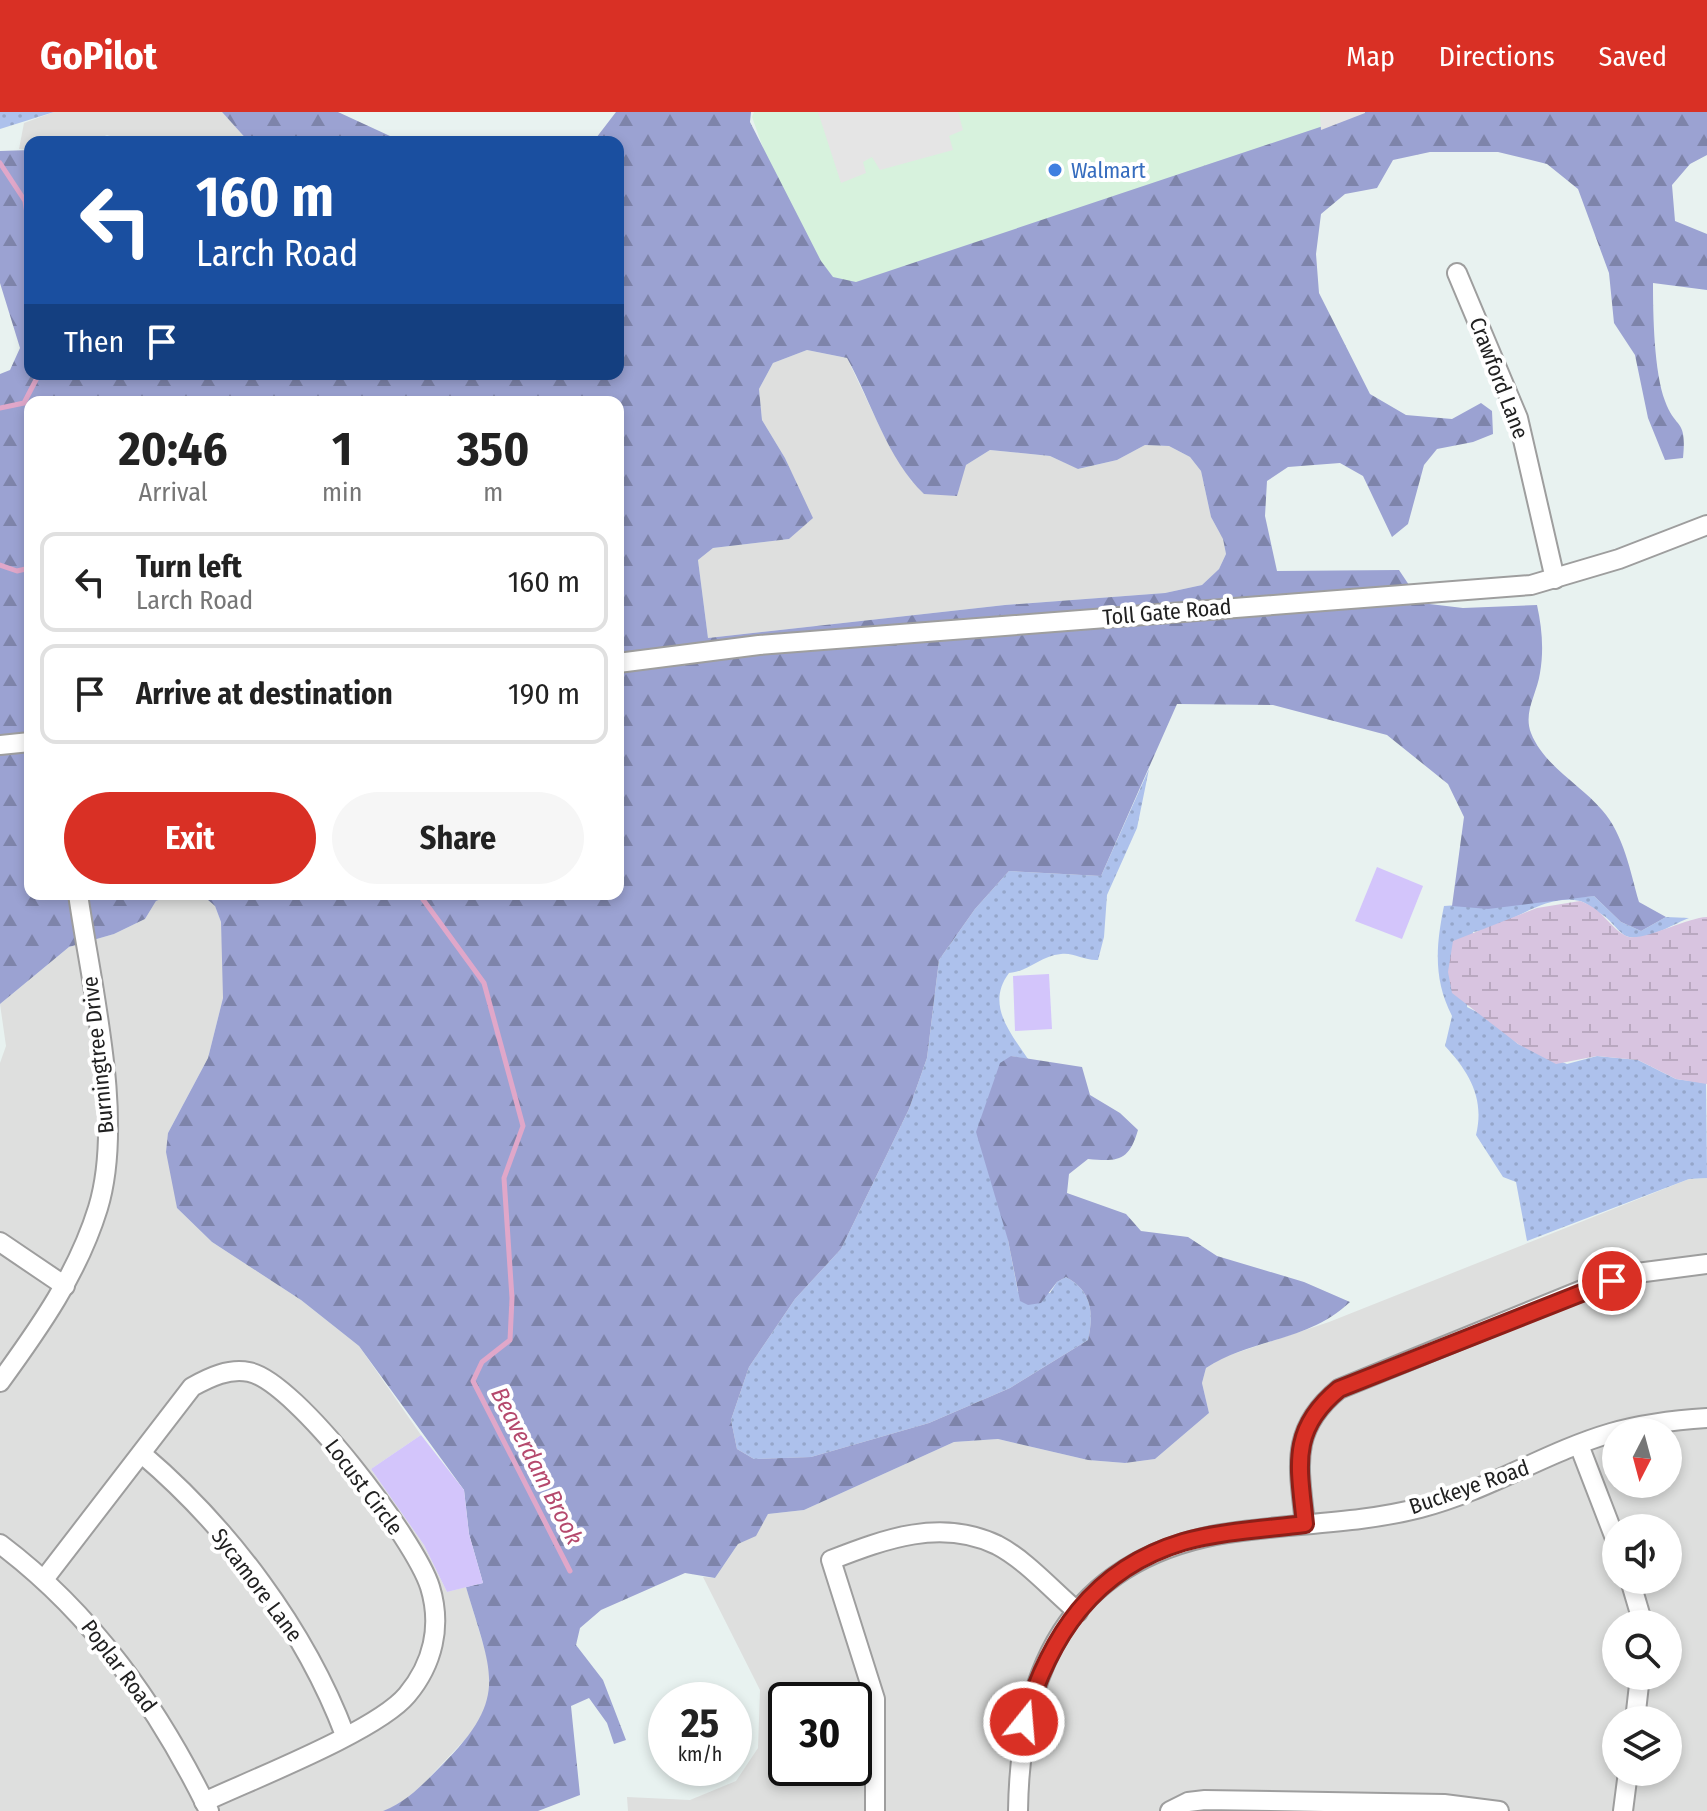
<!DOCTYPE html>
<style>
body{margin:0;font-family:"Fira Sans Condensed",sans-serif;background:#f6f6f6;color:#222;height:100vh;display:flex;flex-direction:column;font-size:30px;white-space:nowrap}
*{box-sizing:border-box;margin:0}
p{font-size:26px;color:#767676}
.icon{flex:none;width:44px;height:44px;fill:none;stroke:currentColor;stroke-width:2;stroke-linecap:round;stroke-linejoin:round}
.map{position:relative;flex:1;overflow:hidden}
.drawer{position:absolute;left:24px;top:284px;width:600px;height:504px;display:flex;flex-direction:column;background:#fff;border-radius:16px;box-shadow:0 4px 12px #0003}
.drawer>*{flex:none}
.top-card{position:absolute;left:24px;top:24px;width:600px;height:244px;border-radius:16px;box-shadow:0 4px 12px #0003;background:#1a4fa0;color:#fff;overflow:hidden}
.needle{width:52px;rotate:186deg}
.controls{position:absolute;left:1602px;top:1306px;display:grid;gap:16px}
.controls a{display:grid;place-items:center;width:80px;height:80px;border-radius:50%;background:#fff;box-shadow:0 4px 12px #0003;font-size:40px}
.speed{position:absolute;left:648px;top:1570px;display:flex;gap:16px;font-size:40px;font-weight:700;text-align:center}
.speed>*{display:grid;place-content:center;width:104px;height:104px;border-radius:50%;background:#fff;box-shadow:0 4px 12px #0003;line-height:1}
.speed small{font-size:20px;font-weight:400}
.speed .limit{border:4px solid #111;border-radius:12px;background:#fff;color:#111}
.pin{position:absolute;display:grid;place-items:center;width:68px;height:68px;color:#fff;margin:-34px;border:4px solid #fff;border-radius:50%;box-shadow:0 2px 8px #0007}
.me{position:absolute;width:88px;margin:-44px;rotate:17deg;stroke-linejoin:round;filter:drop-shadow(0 0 6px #0008)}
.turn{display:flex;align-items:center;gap:28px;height:168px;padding:0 40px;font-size:36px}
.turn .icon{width:104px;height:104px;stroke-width:2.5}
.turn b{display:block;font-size:56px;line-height:68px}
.then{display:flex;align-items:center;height:76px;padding:0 40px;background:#0003;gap:16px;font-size:30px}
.eta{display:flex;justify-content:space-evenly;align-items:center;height:136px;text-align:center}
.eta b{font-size:48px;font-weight:700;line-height:56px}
.primary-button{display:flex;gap:16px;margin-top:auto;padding:16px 40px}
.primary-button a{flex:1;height:92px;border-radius:48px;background:#d93025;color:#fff;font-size:32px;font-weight:700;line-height:92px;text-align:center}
.primary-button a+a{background:#f6f6f6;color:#222}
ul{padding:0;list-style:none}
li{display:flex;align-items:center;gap:24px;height:100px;margin:0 16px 12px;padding:0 24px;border:4px solid #e0e0e0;border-radius:16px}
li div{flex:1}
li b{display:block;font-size:30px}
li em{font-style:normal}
header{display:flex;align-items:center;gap:48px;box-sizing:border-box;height:112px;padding:0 40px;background:#d93025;color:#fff}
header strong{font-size:38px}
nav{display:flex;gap:44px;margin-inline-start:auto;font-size:28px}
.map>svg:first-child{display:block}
.residential{fill:#dedfde;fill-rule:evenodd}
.commercial{fill:#d7f2dd}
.grass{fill:url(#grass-dots)}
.forest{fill:url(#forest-firs);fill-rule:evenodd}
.wetland{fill:url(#wetland-marsh)}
.park{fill:#d3c5fb}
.parking{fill:#e5e5e5}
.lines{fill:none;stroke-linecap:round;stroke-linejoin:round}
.stream{stroke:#e0a7c9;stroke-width:5}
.street-casing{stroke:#9e9e9e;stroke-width:22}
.street{stroke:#fff;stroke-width:18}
.route-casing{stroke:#8d1f18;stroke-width:20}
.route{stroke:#d93025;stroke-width:14}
.shop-dot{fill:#3f7fe0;stroke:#fff;stroke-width:3}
.labels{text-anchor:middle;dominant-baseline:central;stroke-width:8;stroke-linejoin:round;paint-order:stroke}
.shop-label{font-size:22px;fill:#366cbe;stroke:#fff;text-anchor:start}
.street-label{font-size:22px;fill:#212121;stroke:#fff}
.water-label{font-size:24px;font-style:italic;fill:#b5496d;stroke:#fff}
</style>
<header>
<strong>GoPilot</strong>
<nav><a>Map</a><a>Directions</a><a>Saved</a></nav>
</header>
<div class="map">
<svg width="1707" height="1699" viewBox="0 0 1707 1699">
<defs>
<pattern id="grass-dots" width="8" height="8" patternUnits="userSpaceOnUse" patternTransform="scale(2)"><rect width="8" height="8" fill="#adc1ec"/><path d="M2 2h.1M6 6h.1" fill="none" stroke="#95a6ca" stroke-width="1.8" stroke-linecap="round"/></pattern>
<pattern id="forest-firs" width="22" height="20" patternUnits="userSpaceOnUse" patternTransform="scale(2)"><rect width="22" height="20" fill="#9ba2d2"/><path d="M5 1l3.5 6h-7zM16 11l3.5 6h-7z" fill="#7e84aa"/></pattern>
<pattern id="wetland-marsh" width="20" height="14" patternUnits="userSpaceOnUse" patternTransform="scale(2)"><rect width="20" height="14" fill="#d8c4e0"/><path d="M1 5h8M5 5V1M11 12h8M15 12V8" fill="none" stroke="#b9a8c0"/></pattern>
</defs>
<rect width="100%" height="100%" fill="#e8f2f0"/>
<g class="residential">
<polygon points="54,0 222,0 249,30 129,30 107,23 91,30 30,30 30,38 19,37 24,11"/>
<polygon points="807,238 847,246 886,328 912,370 966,353 990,338 1050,344 1079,357 1117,348 1145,333 1169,334 1190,345 1201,359 1211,405 1223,427 1226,442 1219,457 1202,473 1165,481 1005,493 708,526 698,448 713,436 789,427 812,406 785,346 762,308 759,277 773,251"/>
<polygon points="174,782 201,782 215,794 221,810 223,848 223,886 208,946 168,1021 177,1096 212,1130 301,1188 359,1234 421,1323 371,1357 424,1433 447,1480 466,1475 489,1552 490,1584 476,1616 405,1691 383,1699 0,1699 0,951 6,934 0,892 69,835 114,822 145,807 156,789"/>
<path d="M1707,1066V1699H628L627,1685L690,1688L736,1669L758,1636L760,1578L703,1465L715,1466L738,1432L756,1423L768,1402L804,1398L954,1330L998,1327L1088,1348L1125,1351L1155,1347L1209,1301L1202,1271L1206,1256L1224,1245L1329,1210L1689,1067ZM1616,1320H1668V1372H1616ZM1616,1416H1668V1468H1616ZM1616,1512H1668V1564H1616ZM786,1588H854V1656H786ZM1616,1608H1668V1660H1616Z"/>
</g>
<polygon class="commercial" points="754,0 1468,0 819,194 752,5"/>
<g class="grass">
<polygon points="0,0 54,0 0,17"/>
<path d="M1149,657L1137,716L1107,783L1104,825L1098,848C1085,849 1073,840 1061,842C1040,844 1030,859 1009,861C986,892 1009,919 1028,947L1011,944L1008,1128L1018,1180L1050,1181L1057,1170L1066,1165C1092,1179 1094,1201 1088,1228L1010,1276L929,1311L811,1345L754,1347L737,1337L731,1308L749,1255L795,1187L841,1137L909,997L927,946L939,848L975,797L1009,759L1101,764Z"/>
<path d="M1594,784L1621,810L1641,819L1666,805L1689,806C1673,812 1641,833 1624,823C1616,817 1610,807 1601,802C1595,798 1587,791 1580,789C1541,781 1507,817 1473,820L1467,895L1487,905L1518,932L1567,952L1597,944L1638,948L1676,967L1706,971L1707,1066L1689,1067L1527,1129L1516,1070L1503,1065L1476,1023C1485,986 1469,960 1445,934L1452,904C1433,867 1436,833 1444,794Z"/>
</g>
<g class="forest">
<polygon points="222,0 338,0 403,30 249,30"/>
<path d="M616,0H751L750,10L821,149L833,165L856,170L1365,0H1707V43L1690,52L1672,73L1675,109L1707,122V178L1653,171C1653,203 1654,260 1665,289C1676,319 1687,305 1683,346L1665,348L1648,306L1635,243L1614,211L1609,161L1578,77L1547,52L1498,40H1430L1393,48L1377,76L1345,82L1321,102L1316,142L1319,181L1370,282L1406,303L1452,307L1481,291L1492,299L1493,322L1473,330L1437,337L1424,353L1408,412L1392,425L1363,364L1340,351L1288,355L1267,369L1265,404L1277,459L1399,458L1421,491L1463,496L1537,493C1542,516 1544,538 1540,561C1537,582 1523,600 1531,621C1544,654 1580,672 1602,698C1624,723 1630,759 1639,790L1666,805L1641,819L1621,810L1594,784L1488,797L1452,794L1464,705L1448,672L1387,623L1273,593L1177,592L1101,764L1009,759L975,797L939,848L927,946L909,997L841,1137L795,1187L749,1255L731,1308L737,1337L754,1347L811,1345L929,1311L1010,1276L1088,1228C1094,1201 1092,1179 1066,1165L1057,1170L1041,1191L1028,1193L1020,1189L1008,1128L976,1020L1000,951L1011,944L1082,955L1090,983L1120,1001L1138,1018C1129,1049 1118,1050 1088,1047L1069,1062L1067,1081L1126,1102L1141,1119L1188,1125L1217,1144L1304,1170L1350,1190C1308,1230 1252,1226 1206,1256L1202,1271L1209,1301L1155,1347L1125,1351L1088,1348L998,1327L954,1330L804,1398L768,1402L756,1424L738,1432L715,1466L685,1461L601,1498L580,1516L576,1533L603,1568L626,1628L614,1632L607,1611L589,1586L571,1594L580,1683L538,1699H383C408,1689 422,1673 441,1654C511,1585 491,1561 466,1475L483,1471L469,1422L464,1378L359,1234L301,1188L212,1130L177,1096L166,1040L168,1021L208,946L223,886L221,810L215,794L201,782H618V290H30V782H174L156,789L145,807L114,822L69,835L0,892V262L10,258L20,236L0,171V39L30,38V262H618V30H593ZM807,238L847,246C872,291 887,347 924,382L957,384L966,353L990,338L1050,344L1078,357L1117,348L1145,333L1169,334L1190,345L1201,359L1211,405L1223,427L1226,442L1219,457L1202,473L1165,481L1005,493L708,526L698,448L713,436L789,427L813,406L785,346L762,308L759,277L773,251Z"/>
</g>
<path class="wetland" d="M1580,789C1602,796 1610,816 1626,824C1641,831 1685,806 1707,805V972L1676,967L1638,948L1597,944L1556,952L1518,932L1452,881L1448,860L1453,829L1537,796Z"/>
<g class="park">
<polygon points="1377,755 1423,774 1402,827 1355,809"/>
<polygon points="1049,862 1052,917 1015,919 1013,864"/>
<polygon points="421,1323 464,1378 469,1422 483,1471 447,1480 424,1433 371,1357"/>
</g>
<g class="parking">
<polygon points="818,0 958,0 963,18 949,24 953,38 880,58 872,45 863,50 866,61 841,71"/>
<polygon points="1320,0 1365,0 1365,1 1321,18"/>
</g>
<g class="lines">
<g class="stream">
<polyline points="0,51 25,89 30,122"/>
<polyline points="0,296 24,291 39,262"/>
<polyline points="0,453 17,459 30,456"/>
<polyline points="419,782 484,871 523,1014 504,1066 512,1186 510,1228 482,1250 473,1269 570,1459"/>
</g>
<g class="street-casing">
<g id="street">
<polyline points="1457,161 1518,306 1555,467"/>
<polyline points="618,551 759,533 1531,473 1619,447 1707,413"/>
<polyline points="0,633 30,630"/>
<polyline points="0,1130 65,1174"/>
<path d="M0,1270C40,1215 78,1161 98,1096C125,1007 91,874 78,782"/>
<polyline points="1579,1333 1616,1429"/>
<path d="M142,1342C229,1416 305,1517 345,1623"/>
<path d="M1305,1412C1299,1354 1289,1318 1339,1277L1587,1176L1637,1161L1707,1152"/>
<path d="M0,1432C93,1502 158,1595 209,1699"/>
<path d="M45,1466L192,1275C210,1265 229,1256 249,1260C296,1269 416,1429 430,1475C442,1514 433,1552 407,1583C377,1619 253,1667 204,1690"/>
<polyline points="1630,1468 1643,1512"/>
<polyline points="1635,1608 1640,1564"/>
<path d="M875,1699V1587L831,1448C885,1427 941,1406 997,1433C1026,1448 1053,1479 1078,1500"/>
<path d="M1018,1699C1020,1560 1067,1452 1216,1423C1283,1411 1354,1413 1420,1396C1487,1379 1546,1340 1611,1321C1642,1312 1675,1308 1707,1306"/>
<polyline points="1170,1699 1188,1690 1205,1688 1444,1692 1499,1699"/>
<polyline points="1623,1699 1628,1660"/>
</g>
</g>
<use href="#street" class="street"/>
</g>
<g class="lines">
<g class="route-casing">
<path id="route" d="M1024,1610C1049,1525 1093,1457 1183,1430C1222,1419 1265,1417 1305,1412C1299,1354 1289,1318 1339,1277L1612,1169"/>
</g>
<use href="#route" class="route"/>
</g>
<circle class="shop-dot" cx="1055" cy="58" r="8"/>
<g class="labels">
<g class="shop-label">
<text x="1071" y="58">Walmart</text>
</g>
<g class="street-label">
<text transform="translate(1499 266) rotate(69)">Crawford Lane</text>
<text transform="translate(1167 500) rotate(-5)">Toll Gate Road</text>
<text transform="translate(98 943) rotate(-96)">Burningtree Drive</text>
<text transform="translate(364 1375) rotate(53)">Locust Circle</text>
<text transform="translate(1469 1375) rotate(-19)">Buckeye Road</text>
<text transform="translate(257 1473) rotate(53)">Sycamore Lane</text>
<text transform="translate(119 1554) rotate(53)">Poplar Road</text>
</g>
<g class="water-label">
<text transform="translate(537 1354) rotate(63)">Beaverdam Brook</text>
</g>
</g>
</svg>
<div class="controls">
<a><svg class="needle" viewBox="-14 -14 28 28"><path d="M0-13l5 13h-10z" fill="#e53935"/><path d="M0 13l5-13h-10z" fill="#767676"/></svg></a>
<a><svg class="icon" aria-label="sound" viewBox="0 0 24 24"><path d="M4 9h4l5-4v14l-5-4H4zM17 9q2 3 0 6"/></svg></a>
<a><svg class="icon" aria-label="search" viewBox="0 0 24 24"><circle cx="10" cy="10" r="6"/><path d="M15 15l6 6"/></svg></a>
<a><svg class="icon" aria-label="layers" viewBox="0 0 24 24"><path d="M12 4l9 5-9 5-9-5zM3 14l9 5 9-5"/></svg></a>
</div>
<div class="speed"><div>25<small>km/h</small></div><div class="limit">30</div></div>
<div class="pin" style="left:1612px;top:1169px;background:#d93025"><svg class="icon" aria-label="arrive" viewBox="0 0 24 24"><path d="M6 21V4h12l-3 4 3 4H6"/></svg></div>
<svg class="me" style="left:1024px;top:1610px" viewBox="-20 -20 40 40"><circle r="17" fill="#d93025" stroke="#fff" stroke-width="3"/><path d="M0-11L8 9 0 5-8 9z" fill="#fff"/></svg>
<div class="top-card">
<div class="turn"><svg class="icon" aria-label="left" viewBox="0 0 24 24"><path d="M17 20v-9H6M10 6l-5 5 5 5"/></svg><div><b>160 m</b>Larch Road</div></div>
<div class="then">Then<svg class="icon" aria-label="arrive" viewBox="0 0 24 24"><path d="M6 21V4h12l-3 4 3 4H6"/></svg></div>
</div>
<section class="drawer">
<div class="eta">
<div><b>20:46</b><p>Arrival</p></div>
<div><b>1</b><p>min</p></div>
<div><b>350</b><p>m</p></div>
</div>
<ul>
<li><svg class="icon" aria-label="left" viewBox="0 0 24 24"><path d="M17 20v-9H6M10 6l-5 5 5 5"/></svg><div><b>Turn left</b><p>Larch Road</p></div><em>160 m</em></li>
<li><svg class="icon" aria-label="arrive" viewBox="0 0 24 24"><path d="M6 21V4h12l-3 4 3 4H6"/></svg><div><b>Arrive at destination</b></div><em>190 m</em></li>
</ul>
<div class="primary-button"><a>Exit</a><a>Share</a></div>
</section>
</div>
